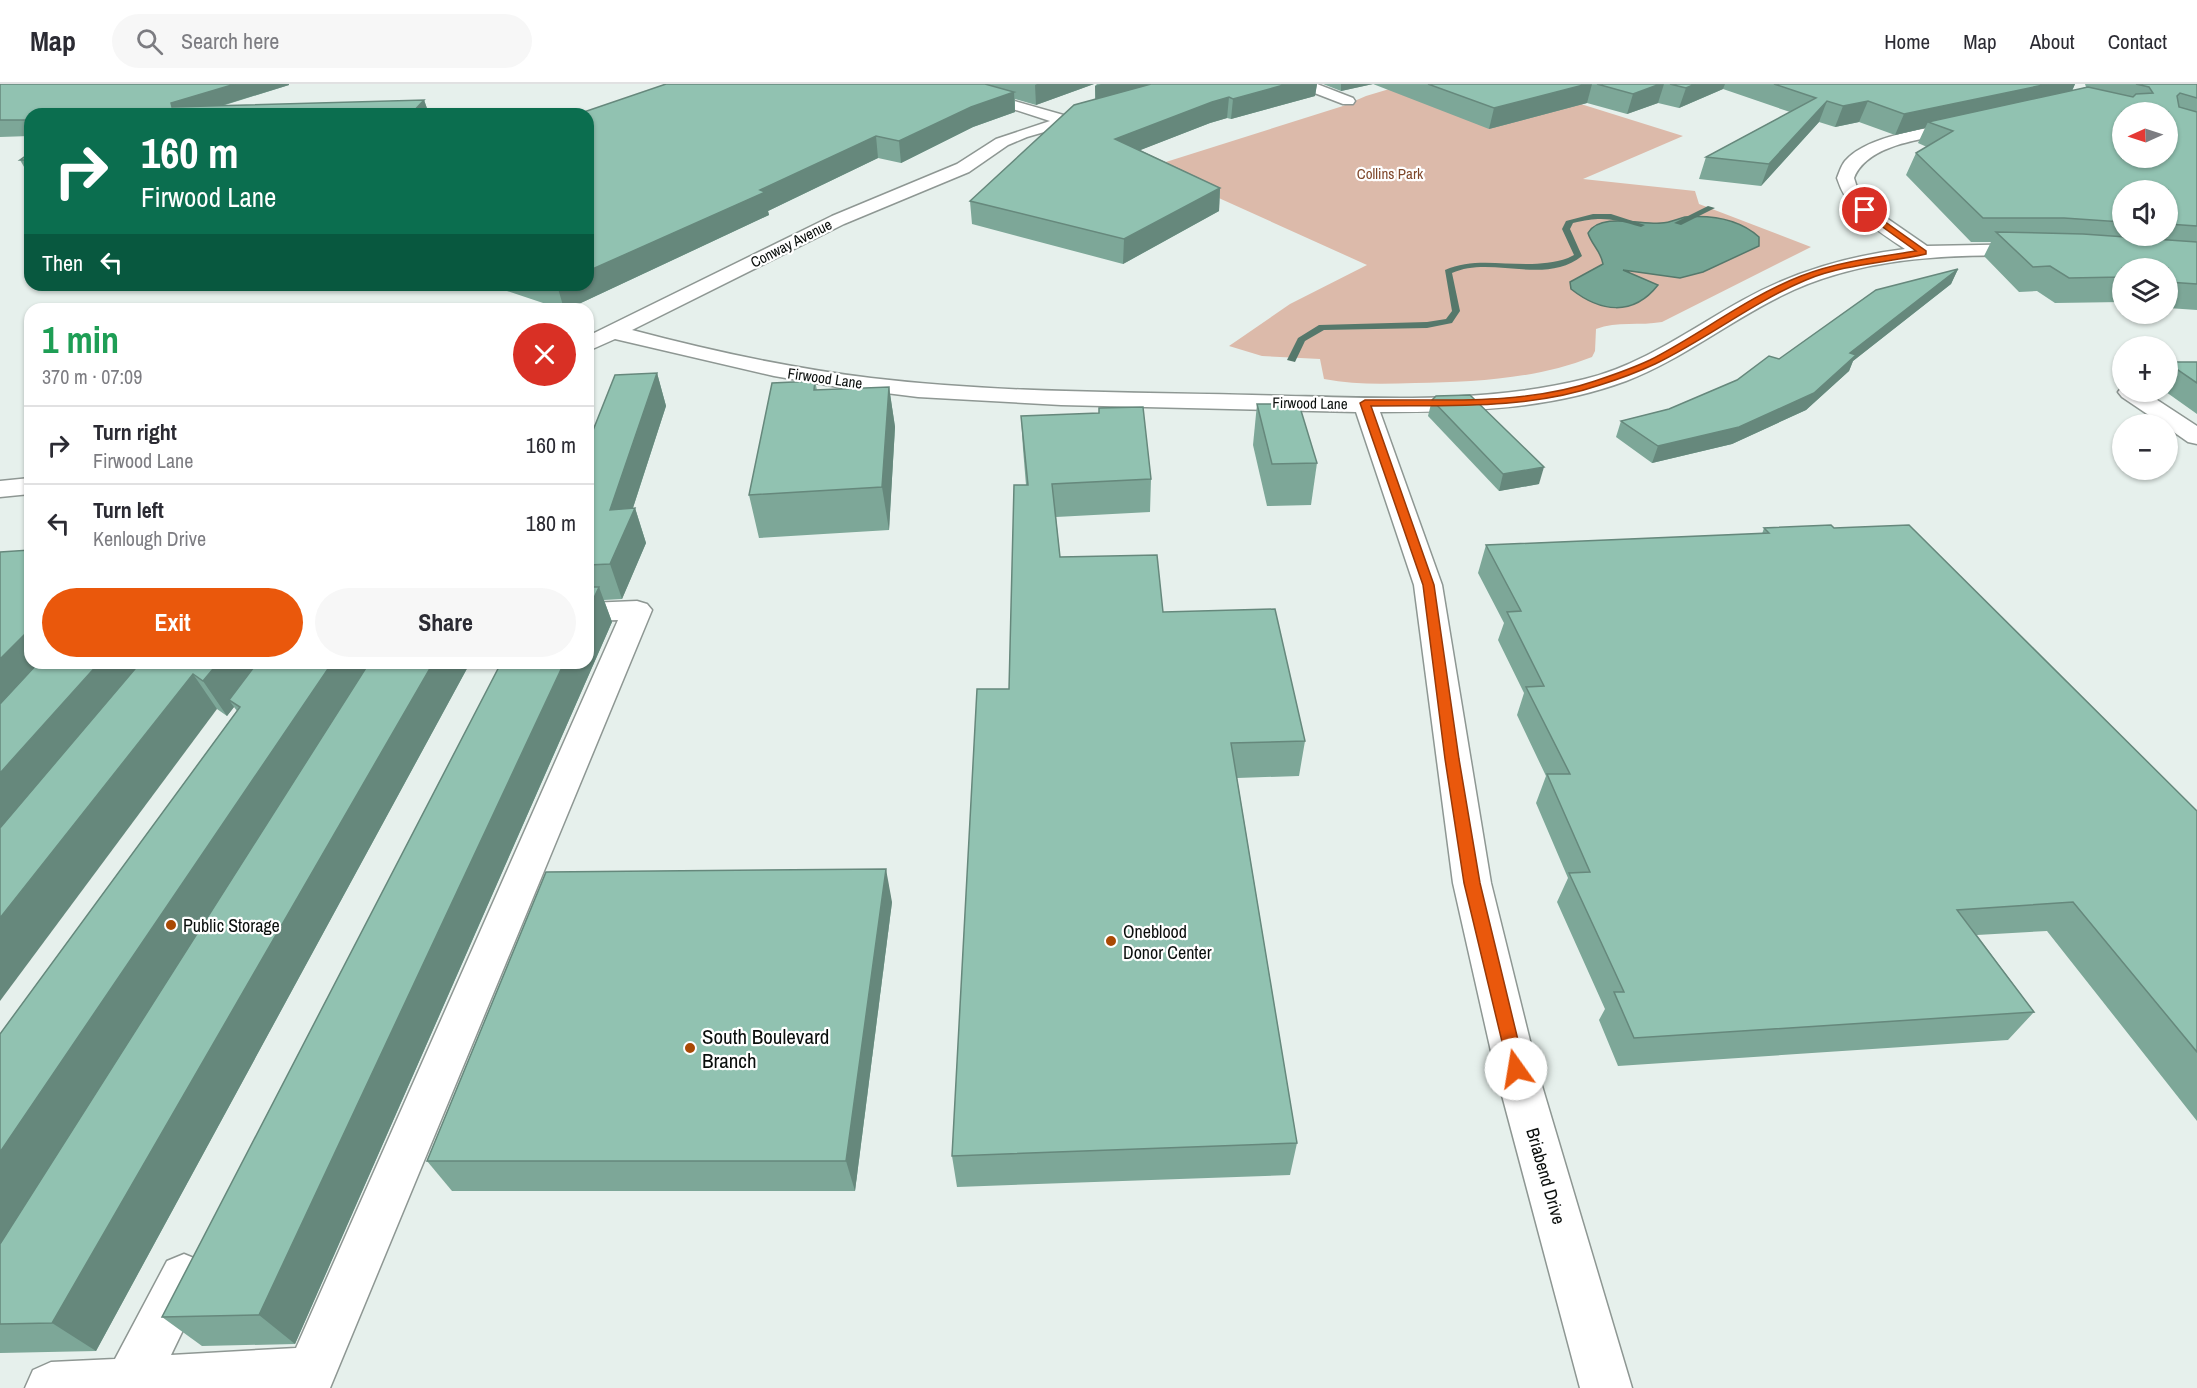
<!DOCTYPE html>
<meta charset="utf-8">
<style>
body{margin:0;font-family:"Archivo Narrow",sans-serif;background:#f7f7f7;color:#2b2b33;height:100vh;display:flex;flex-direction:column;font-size:22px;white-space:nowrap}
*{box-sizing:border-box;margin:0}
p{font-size:20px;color:#7c7c81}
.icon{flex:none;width:33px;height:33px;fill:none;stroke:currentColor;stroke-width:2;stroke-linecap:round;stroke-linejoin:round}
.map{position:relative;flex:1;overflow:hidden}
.drawer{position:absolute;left:24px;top:219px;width:570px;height:366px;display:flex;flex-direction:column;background:#fff;border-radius:18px;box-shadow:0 2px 4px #0004}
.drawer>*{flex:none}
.hud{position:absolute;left:24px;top:24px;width:570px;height:183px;border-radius:18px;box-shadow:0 2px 4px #0004;background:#0b6e4f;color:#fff;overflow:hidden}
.needle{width:39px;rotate:267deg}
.buttons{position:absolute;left:2112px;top:18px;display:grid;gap:12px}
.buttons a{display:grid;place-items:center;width:66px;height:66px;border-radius:50%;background:#fff;box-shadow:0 2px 4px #0004;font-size:30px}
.pin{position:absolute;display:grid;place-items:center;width:51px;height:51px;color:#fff;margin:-26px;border:3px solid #fff;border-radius:50%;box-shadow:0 2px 6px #0007}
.me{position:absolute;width:66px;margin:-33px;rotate:347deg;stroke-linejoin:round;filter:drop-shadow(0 0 4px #0008)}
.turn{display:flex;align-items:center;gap:21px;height:126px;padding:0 18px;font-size:27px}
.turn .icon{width:78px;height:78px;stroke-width:2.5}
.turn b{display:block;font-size:42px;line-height:51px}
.then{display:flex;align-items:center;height:57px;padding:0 18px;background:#0003;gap:12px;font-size:22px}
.round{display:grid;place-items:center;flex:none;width:63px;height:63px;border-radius:32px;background:#f7f7f7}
.headline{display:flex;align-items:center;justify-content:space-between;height:102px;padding:0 18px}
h1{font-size:36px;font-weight:700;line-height:45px;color:#1e9e55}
.action{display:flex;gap:12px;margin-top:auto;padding:12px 18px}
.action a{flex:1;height:69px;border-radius:36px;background:#ea580c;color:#fff;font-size:24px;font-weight:700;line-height:69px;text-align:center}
.action a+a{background:#f7f7f7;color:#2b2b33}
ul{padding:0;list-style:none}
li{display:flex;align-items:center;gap:18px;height:78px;padding:0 18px;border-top:2px solid #e1e1e2}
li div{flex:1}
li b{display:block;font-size:22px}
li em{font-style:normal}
header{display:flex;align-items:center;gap:36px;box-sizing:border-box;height:84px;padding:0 30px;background:#fff;border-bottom:2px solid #e1e1e2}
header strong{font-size:28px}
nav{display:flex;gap:33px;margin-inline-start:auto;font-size:21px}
.search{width:420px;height:54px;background:#f7f7f7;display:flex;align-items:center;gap:15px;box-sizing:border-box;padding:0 21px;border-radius:33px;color:#7c7c81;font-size:22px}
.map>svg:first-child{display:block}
.green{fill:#dcbaaa}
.water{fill:#75a594;stroke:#55786b;stroke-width:1.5}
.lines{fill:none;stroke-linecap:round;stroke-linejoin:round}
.stream{fill:#55786b;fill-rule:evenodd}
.minor-casing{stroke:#8e9793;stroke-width:3}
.minor{fill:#fff;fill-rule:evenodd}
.wall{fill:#7da798;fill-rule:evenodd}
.shaded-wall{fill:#66887c}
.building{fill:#91c2b1;stroke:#66887c;stroke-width:1.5;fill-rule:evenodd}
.route{fill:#ea580c;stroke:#983908;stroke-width:1.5}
.poi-dot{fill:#aa4904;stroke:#fff;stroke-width:2}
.labels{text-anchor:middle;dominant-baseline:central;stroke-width:4.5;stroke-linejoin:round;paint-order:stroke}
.far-park-label{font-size:15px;fill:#7f472a;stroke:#fff}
.far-street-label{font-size:15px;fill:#0a0e0c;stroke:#fff}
.poi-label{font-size:18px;fill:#0a0e0c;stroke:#fff;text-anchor:start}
.street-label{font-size:18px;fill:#0a0e0c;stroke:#fff}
.near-poi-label{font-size:21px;fill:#0a0e0c;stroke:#fff;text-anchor:start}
</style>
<header>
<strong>Map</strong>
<div class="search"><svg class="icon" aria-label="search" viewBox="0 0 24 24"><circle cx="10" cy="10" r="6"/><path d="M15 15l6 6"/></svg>Search here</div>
<nav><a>Home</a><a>Map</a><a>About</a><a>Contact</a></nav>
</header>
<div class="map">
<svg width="2197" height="1304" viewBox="0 0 2197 1304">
<rect width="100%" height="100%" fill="#e6f0ec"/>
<path class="green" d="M1406,0L1568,16L1683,52L1583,95L1695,107L1699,120L1811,163L1662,238C1640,242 1617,237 1596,245L1595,267L1592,273C1536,295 1475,298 1415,299C1385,300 1354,301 1324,295L1320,275L1262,272L1229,262L1290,220L1367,181L1150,83L1343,22L1366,12Z"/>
<path class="water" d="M1685,133C1711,131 1739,135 1759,153V162L1703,188L1680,194L1623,186L1658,201C1633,233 1600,228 1571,205L1570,198L1603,180C1601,167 1591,160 1588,149C1600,128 1642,141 1661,139C1669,139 1677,135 1685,133Z"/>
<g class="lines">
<g class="stream">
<polygon points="1708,122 1715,124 1681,141 1674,139"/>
<path d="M1593,130H1611L1645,141L1641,143C1612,135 1603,132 1573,139L1570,145L1582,172C1545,202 1491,171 1452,189L1460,227L1452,239L1427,244L1324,246L1305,257L1295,278L1287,276L1298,254L1319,241L1427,238L1446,235L1452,227L1445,186C1482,169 1525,189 1568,174L1574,171L1562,145L1566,137Z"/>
</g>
<g class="minor-casing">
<g id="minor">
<path d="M929,0H954L1067,32L1098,23L1106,28L1103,31L1027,53L1008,61L969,88L844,140L632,246C711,267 790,284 871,294C997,309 1125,308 1252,311C1362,313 1476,322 1585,295C1643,281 1692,244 1743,216C1793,188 1848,172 1905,165C1875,145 1848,129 1837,94C1839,89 1841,82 1845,77C1868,50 1933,44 1967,37L1973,39L1975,42L1973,45C1937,54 1869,56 1854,94L1859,110L1872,124L1927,162L2033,160L2040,162L2043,166L2040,170L2033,172C1947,170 1859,173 1781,212C1728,238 1681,276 1626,297C1548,326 1462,328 1380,328L1442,501L1491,799L1537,985L1632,1304H1580L1495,985L1453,799L1414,501L1356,328L1061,321L918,313L838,303L774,292L615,255L588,267V252L832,132L957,80L996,55L1050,37L988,17L931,3Z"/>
<polygon points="1297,0 1317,0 1353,14 1355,17 1353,20 1343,20 1299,3"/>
<polygon points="2122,303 2122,308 2145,308 2197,342 2197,360 2188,358 2168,344 2168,340 2162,340 2122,313 2118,308"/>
<polygon points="30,394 30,410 0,413 0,397"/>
<polygon points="637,517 647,520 652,526 330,1304 25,1304 33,1286 51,1278 115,1275 167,1177 184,1170 201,1177 208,1194 171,1271 296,1264 618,536 588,537 588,519"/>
</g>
</g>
<use href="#minor" class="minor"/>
</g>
<g class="wall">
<polygon points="0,0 289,0 289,1 222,22 424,16 429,30 30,30 30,52 0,53"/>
<polygon points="666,0 1094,0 1036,21 1015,15 1015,28 973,43 901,79 878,74 768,127 769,131 568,225 561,225 489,201 588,201"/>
<polygon points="1097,0 1317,0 1315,12 1231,35 1227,34 1210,39 1140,66 1220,104 1219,127 1123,180 972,140 970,117 1095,15 1095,2"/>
<path d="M1323,0H2075L2072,7L2086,3L2085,0H2197V226L2168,224V184H2122V218L2055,219L2037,207L2019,208L1984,172L1991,158H1971L1906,91L1916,69L1927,63L1918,59L1925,44L1895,51L1859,38L1835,43L1819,38L1761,102L1699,95L1706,73L1790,28L1723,5L1679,24L1658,19L1627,30L1587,19L1489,45L1373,0L1341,7ZM2122,106H2168V152H2122Z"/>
<polygon points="30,69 30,93 20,76"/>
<polygon points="1958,185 1951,200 1853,277 1849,287 1806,326 1732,360 1652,379 1616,353 1621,337 1669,325 1737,296"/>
<polygon points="2168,278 2197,278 2197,330 2166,308 2168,308"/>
<polygon points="657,289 666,322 633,424 635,424 646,459 622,515 604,516 612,538 295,1260 202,1262 162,1233 588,579 588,359"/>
<polygon points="815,297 817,306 889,303 895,343 889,446 759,454 749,411"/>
<polygon points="1432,316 1539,400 1499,407 1428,332"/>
<polygon points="1257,320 1317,379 1311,421 1267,422 1253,361"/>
<polygon points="1021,332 1151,395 1150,428 1056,433 1060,473 1163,528 1305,657 1299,692 1237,694 1297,1059 1290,1091 957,1103 952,1072 1009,605 1026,401 1023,365"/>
<polygon points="1764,444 1834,444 2197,727 2197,1037 2047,847 1977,851 2034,928 2008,956 1618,982 1599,936 1605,925 1557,818 1568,794 1536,719 1546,692 1517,631 1524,609 1498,556 1504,539 1478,489 1486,461 1762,450"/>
<polygon points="30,579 470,579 96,1267 0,1269 0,950 237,627 234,623 227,632 217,625"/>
<polygon points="892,818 855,1107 452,1107 427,1077"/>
</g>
<g class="shaded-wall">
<polygon points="235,0 289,0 289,1 194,30 172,23 171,19"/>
<polygon points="1037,0 1094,0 1036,21 1035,1"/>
<polygon points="1101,0 1174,0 1096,22 1095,2"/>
<polygon points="1287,0 1317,0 1315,12 1231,35 1233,15"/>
<polygon points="1341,0 1373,0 1341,7"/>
<polygon points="1587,0 1592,0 1587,19 1489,45 1494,24"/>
<polygon points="1660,0 1664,0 1658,19 1627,30 1633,10"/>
<polygon points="1695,0 1725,0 1723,5 1679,24 1686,4"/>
<polygon points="2048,0 2075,0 2071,9 1928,38 1925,44 1895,51 1904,30"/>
<polygon points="1014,8 1015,28 973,43 901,79 899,57 971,23"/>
<polygon points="1229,13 1227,34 1210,39 1115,76 1115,55 1212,18"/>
<polygon points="424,16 429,30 411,30"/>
<polygon points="1827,17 1819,38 1761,102 1769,80"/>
<polygon points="1868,17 1859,38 1835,43 1843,22"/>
<polygon points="876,52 878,74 768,127 769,131 568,225 564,225 557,201 588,201 588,187"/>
<polygon points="1220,104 1219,127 1123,180 1124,155"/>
<polygon points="1958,185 1951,200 1853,277 1849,287 1806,326 1732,360 1652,379 1658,362 1850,269"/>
<polygon points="657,289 666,322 627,442 635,424 646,459 622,515 610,480 610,426"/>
<polygon points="889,303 895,343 889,446 882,403"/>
<polygon points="1544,383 1539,400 1499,407 1503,390"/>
<polygon points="599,503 612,538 295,1260 259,1231 564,579 588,579 588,527"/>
<polygon points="30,545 30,579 58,579 0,641 0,575"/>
<polygon points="99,579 155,579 0,762 0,689"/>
<polygon points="218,579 267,579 229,616 234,623 227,632 203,597"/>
<polygon points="332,579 374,579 0,1165 0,1068"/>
<polygon points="433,579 470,579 96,1267 52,1239"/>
<polygon points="193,590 217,625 0,917 0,834"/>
<polygon points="886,785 892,818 855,1107 846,1077"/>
</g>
<g class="building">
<polygon points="0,0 235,0 171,19 172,23 424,16 411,30 30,30 30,36 0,36"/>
<polygon points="666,0 985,0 1014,8 971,23 899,57 876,52 760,106 765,108 588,187 588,30 578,30"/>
<polygon points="1151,0 1287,0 1233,15 1229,13 1212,18 1115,55 1220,104 1124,155 970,117 1074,21"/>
<polygon points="1428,0 1587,0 1494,24"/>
<polygon points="1597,0 1660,0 1633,10"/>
<polygon points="1670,0 1695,0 1686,4"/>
<polygon points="1774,0 2048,0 1904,30 1868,17 1843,22 1827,17 1769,80 1706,73 1816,14"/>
<path d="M2136,0H2197V14L2180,9L2177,12L2179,23L2197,28V142L2168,140V106H2122V138L2064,134H1983L1916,69L1953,47L1928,38L2088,3L2133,13L2136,10L2153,9L2149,3ZM2122,28H2168V74H2122Z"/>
<polygon points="30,69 30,76 20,76"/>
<polygon points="1996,148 2083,150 2197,158 2197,200 2168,198 2168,184 2122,184 2122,193 2069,194 2050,182 2033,183"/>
<polygon points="1958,185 1850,269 1856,271 1814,309 1739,343 1658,362 1621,337 1669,325 1737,296 1769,272 1779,275 1876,206"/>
<polygon points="2168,278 2197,278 2197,299 2168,279"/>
<polygon points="657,289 610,426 635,424 610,480 588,481 588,359 615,291"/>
<polygon points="815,297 814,306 889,303 882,403 749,411 772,299"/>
<polygon points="1470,311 1544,383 1503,390 1432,316 1436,312"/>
<polygon points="1257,320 1299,320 1317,379 1272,380"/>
<polygon points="1143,323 1151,395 1052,400 1060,473 1157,471 1163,528 1275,525 1305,657 1231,659 1297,1059 952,1072 977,605 1009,605 1014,401 1028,401 1021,332 1099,329 1099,324"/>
<polygon points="1831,441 1834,444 1909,441 2197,727 2197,968 2073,818 1957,826 2034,928 1634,954 1614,908 1624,908 1569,789 1590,788 1547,690 1570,690 1526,603 1544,602 1507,528 1521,527 1486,461 1769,449 1764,444"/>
<polygon points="30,466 30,535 29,536 30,536 30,545 0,575 0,468"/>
<polygon points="588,503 599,503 588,527"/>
<polygon points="38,579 99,579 0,689 0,620"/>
<polygon points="140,579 218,579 203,597 193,590 0,834 0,744"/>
<polygon points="257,579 332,579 0,1068 0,950 240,623 229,616"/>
<polygon points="369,579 433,579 52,1239 0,1240 0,1160"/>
<polygon points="501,579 564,579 259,1231 162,1233"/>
<polygon points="886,785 846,1077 427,1077 546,788"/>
</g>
<path class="route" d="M1862,125H1867L1926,167V170C1886,179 1844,180 1806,196C1753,218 1707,255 1655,280C1638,288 1619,295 1600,301C1527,326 1446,321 1371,322L1434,501L1459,675L1480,799L1525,985L1523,991L1516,993L1510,991L1464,799L1445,675L1423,501L1360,319L1365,316C1440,315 1522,322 1595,297C1613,291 1633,284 1650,276C1701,250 1747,213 1801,192C1837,178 1877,173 1916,167L1862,128Z"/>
<g class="poi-dot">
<circle cx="171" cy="841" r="6"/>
<circle cx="1111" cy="857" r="6"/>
<circle cx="690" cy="964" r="6"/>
</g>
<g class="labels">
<g class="far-park-label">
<text x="1390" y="89">Collins Park</text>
</g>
<g class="far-street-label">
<text transform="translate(791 159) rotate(-27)">Conway Avenue</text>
<text transform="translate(825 294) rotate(8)">Firwood Lane</text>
<text transform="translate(1310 319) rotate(1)">Firwood Lane</text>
</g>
<g class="poi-label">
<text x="183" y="841">Public Storage</text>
<text x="1123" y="847">Oneblood<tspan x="1123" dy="21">Donor Center</tspan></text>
</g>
<g class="street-label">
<text transform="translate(1546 1092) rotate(74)">Briabend Drive</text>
</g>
<g class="near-poi-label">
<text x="702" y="952">South Boulevard<tspan x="702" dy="24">Branch</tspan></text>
</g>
</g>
</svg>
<div class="buttons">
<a><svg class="needle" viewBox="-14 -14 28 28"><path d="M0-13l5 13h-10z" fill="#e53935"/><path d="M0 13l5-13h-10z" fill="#7c7c81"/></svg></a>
<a><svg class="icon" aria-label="sound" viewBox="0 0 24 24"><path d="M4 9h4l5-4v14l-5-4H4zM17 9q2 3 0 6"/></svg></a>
<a><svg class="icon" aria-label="layers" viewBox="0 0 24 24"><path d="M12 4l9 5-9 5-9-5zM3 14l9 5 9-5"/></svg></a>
<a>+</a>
<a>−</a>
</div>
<div class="pin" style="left:1865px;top:126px;background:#d93025"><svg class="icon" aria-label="arrive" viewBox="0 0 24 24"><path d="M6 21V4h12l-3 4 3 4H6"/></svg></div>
<svg class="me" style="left:1516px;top:985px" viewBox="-20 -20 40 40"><circle r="19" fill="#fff"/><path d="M0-13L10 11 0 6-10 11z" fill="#ea580c"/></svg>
<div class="hud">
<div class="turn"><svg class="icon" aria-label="right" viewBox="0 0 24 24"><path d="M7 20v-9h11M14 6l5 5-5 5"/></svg><div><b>160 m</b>Firwood Lane</div></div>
<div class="then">Then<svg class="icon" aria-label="left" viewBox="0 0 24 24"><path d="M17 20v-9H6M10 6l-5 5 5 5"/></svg></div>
</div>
<section class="drawer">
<div class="headline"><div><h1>1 min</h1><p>370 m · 07:09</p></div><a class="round" style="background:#d93025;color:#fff"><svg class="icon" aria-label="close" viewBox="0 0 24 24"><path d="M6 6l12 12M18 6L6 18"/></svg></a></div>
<ul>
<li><svg class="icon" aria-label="right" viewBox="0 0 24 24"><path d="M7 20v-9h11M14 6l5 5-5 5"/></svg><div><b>Turn right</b><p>Firwood Lane</p></div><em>160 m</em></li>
<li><svg class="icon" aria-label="left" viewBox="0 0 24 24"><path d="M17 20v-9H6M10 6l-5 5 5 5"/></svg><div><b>Turn left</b><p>Kenlough Drive</p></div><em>180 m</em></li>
</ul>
<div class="action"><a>Exit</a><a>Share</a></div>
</section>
</div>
